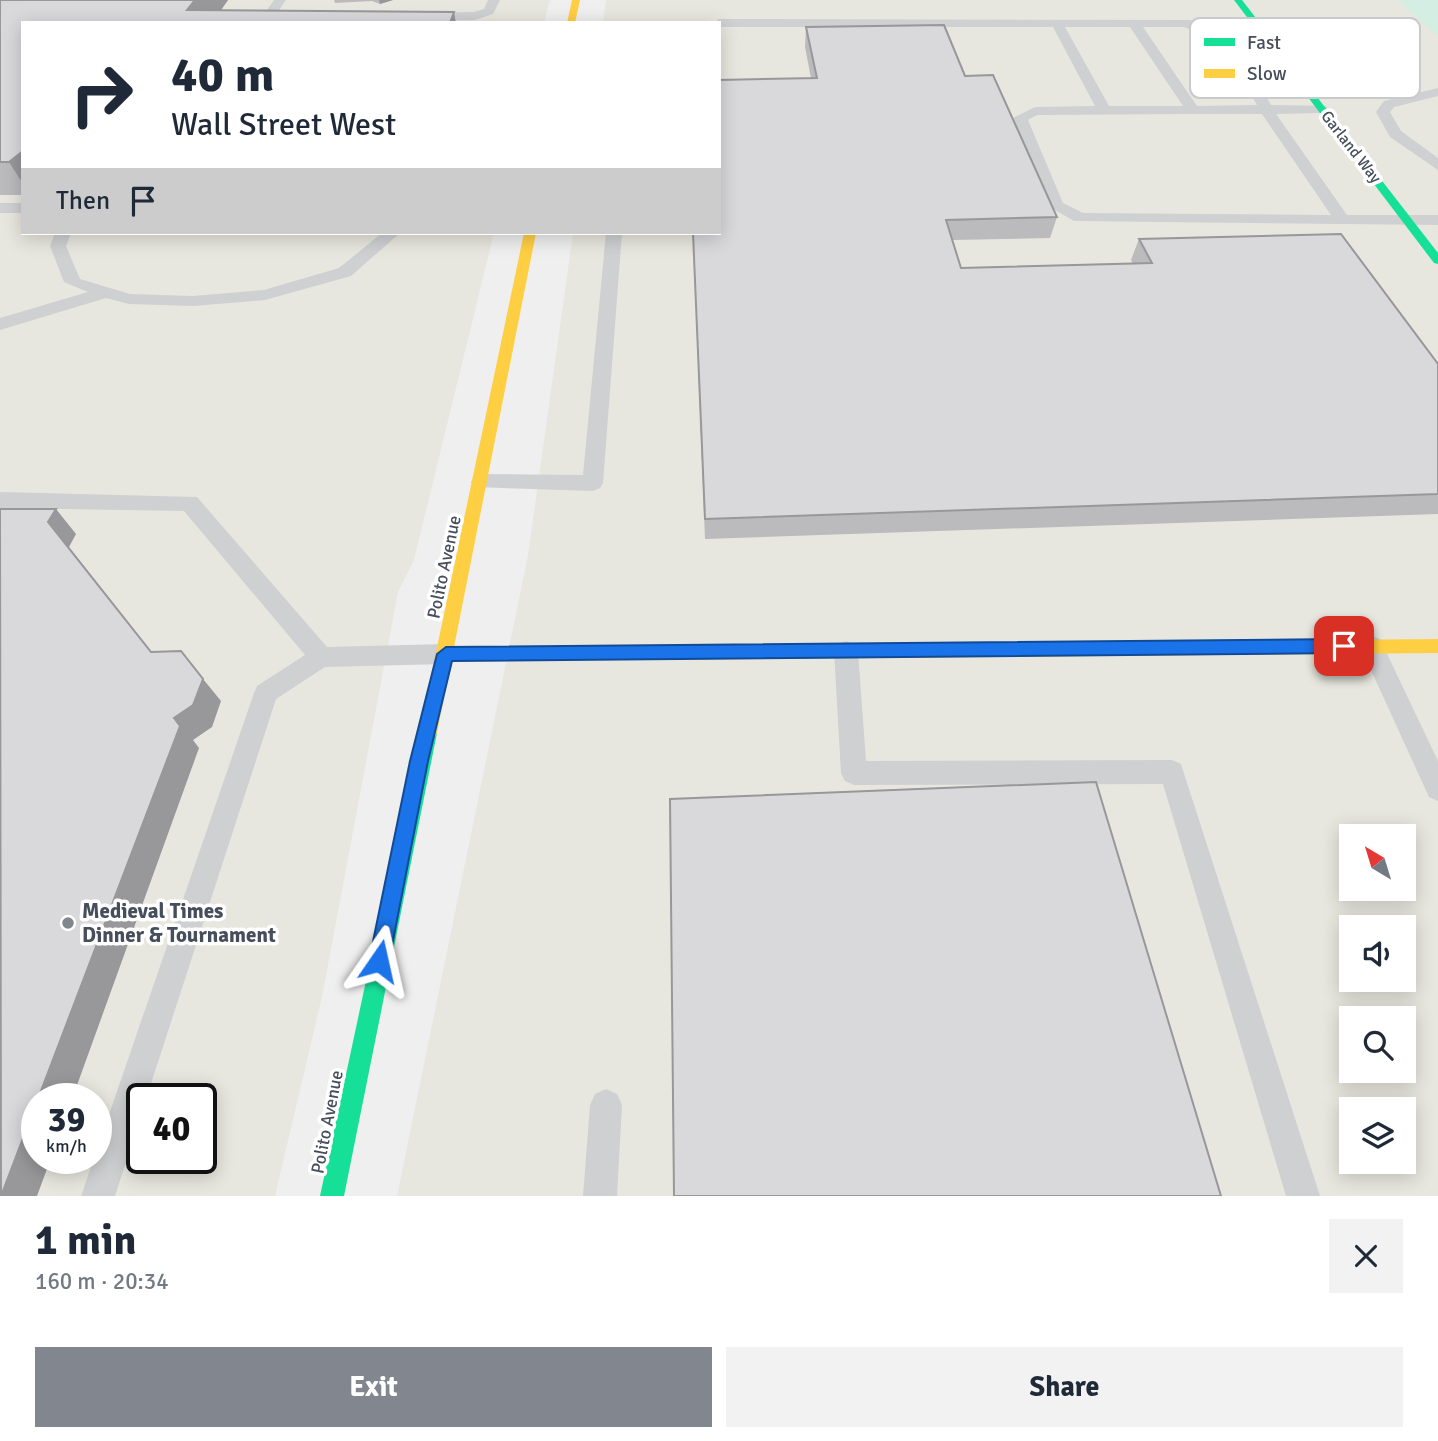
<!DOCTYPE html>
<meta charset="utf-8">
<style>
body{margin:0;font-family:Signika,sans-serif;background:#f2f2f3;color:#1f2937;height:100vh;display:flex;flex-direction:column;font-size:26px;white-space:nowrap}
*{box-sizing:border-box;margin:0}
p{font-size:23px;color:#747a83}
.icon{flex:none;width:38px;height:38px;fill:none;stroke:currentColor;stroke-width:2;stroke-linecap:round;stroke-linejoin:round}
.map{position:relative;height:1196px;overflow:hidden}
.sheet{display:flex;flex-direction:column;background:#fff;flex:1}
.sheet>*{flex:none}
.top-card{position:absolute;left:21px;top:21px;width:700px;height:214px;border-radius:0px;box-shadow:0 4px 18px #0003;background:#fff;color:#1f2937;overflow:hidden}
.needle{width:46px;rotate:322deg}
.fabs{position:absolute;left:1339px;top:824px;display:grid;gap:14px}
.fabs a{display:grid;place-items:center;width:77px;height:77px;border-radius:0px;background:#fff;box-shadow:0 4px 18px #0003;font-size:35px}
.speed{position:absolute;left:21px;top:1083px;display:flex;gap:14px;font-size:35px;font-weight:700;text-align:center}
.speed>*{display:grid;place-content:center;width:91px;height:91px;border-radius:50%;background:#fff;box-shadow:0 4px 18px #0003;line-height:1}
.speed small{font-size:18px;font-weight:400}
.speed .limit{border:4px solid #111;border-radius:10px;background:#fff;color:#111}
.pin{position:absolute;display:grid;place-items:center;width:60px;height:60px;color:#fff;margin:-30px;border-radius:14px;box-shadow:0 4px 10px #0006}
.me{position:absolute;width:77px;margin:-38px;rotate:11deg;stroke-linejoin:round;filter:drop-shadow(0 0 5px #0008)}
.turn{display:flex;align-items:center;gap:24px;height:147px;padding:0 35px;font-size:32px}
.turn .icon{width:91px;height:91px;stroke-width:2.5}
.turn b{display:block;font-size:49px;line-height:60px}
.then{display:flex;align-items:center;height:66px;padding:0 35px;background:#0003;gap:14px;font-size:26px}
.round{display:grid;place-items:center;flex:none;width:74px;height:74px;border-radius:0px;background:#f2f2f3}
.summary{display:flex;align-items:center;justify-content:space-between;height:119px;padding:0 35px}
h1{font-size:42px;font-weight:700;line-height:52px}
.cta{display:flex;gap:14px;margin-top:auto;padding:14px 35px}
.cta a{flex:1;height:80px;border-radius:0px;background:#82868f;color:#fff;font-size:28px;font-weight:700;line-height:80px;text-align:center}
.cta a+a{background:#f2f2f3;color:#1f2937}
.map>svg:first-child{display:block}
.commercial{fill:#e8e7df;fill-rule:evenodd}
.green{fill:#d4eee3}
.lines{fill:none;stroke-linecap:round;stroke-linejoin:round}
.lane{fill:#ced0d2;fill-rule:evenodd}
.fast{fill:#16e098;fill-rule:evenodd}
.slow{fill:#ffcf43;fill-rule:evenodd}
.wall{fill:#bbbabc}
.shaded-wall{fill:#989799}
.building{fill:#d9d8db;stroke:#989799;stroke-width:2}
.route{fill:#1a73e8;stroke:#114b97;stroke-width:2}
.poi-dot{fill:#82868f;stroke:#fff;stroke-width:2.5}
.labels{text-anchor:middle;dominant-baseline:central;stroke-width:7;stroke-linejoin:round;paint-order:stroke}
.far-street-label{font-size:16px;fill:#474e5b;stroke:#fff}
.street-label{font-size:18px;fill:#474e5b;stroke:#fff}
.near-poi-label{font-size:21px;font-weight:bold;fill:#474e5b;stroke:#fff;text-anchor:start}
.key{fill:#fff;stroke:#c8cace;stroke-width:2}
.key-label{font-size:19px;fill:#474e5b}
</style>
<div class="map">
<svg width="1438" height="1196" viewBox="0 0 1438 1196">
<rect width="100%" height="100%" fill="#f0efef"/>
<g class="commercial">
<path d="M0,0H550L544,23H23V233H494L414,560L398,592L322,997L275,1196H0ZM37,1099H96V1158H37ZM142,1099H201V1158H142Z"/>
<path d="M606,0H1397L1438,35V1196H397L528,555L573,233H719V23H603ZM1351,836H1404V889H1351ZM1351,928H1404V980H1351ZM1351,1018H1404V1071H1351ZM1351,1110H1404V1162H1351Z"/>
</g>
<polygon class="green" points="1397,0 1438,0 1438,35 1435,34"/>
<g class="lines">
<g class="lane">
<polygon points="274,0 286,0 270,23 258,23"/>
<polygon points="488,0 500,0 493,14 475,20 426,21 420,17 426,13 474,12 484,9"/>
<path d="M719,19L1190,20L1231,36L1271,105L1326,106L1328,109L1321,113L1276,114L1347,215H1438V225L1074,221L1048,206L1013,118L1035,107L1095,106L1053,27H719V23H713ZM1065,27H1130L1183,106H1109ZM1143,27H1184L1221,42L1257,105L1197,106ZM1190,114H1262L1331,215L1083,213L1063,203L1028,120L1037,115Z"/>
<polygon points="1438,88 1438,96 1394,107 1390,112 1401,131 1438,158 1438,170 1390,137 1376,112 1384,101"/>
<rect x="0" y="203" width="23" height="10"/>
<polygon points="55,233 71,233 66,246 80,279 130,294 193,296 264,290 339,268 382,233 400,233 351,276 265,300 193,306 129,304 106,298 0,330 0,318 88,292 64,282 50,246"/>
<polygon points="606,233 622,233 603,483 600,488 593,491 474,487 471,482 474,477 481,474 583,475"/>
<polygon points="0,492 197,497 327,647 446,644 454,647 458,654 454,661 446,664 325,667 276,699 146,1099 142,1099 142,1113 115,1196 81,1196 254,693 257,686 305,655 184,511 0,508"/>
<polygon points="1372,636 1380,639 1438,761 1438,801 1429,797 1360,646 1364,639"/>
<polygon points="846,641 854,644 858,651 866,761 1172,760 1181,764 1320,1196 1286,1196 1163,784 854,785 845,781 841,773 834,651 838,644"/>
<polygon points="606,1089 617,1094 622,1105 617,1196 583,1196 590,1105 595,1094"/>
</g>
<g class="fast">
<polygon points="1234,0 1242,0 1438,253 1438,264 1434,263"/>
<polygon points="880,644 886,646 888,651 886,656 880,658 446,661 440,659 438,654 440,649 446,647"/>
<polygon points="428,725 434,728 437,733 344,1196 320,1196 419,733 422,728"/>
</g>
<g class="slow">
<polygon points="572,0 580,0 575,23 567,23"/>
<polygon points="524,233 536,233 437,733 434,738 428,741 422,738 419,733"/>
<polygon points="1438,639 1438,653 880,658 874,656 872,651 874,646 880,644"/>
</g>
</g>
<g class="wall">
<polygon points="0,0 228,0 221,10 23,23 23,195 0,195"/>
<polygon points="334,0 393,0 380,4 372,1 335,3"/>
<polygon points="806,27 965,76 1057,217 1050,238 952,240 961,268 1133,264 1131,260 1139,239 1438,364 1438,514 705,539 693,233 811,78 805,47"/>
</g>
<g class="shaded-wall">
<polygon points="195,0 228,0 212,23 187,10"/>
<polygon points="379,0 393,0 380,4"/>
<polygon points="454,12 456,23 450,23"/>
<polygon points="23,151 23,184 9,162"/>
<polygon points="56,509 76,534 69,547 170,675 48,522"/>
<polygon points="203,679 221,701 212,727 193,740 199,748 72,1099 38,1099 174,718"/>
<polygon points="37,1101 37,1158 51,1158 37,1196 1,1196"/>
</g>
<g class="building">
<polygon points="0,0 195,0 187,10 454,12 450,23 23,23 23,151 9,162 0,162"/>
<polygon points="944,25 965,76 993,75 1057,217 946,220 961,268 1152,263 1139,239 1341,234 1438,364 1438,494 705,519 693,233 719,233 719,80 817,78 806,27"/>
<polygon points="0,509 56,509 48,522 151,652 181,651 203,679 193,705 174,718 180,726 1,1196"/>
<polygon points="1096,782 1221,1196 674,1196 670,799"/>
</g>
<polygon class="route" points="1344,639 1353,646 1344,653 452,661 428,761 389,961 386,969 379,972 372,969 369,961 410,761 437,654 446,647"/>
<circle class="poi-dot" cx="68" cy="923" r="7"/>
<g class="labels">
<g class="far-street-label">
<text transform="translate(1351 147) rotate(52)">Garland Way</text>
</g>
<g class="street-label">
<text transform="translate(444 567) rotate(-78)">Polito Avenue</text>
<text transform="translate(327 1122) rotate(-79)">Polito Avenue</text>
</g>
<g class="near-poi-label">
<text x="82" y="911">Medieval Times<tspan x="82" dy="24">Dinner &amp; Tournament</tspan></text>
</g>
</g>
<rect x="1190" y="18" width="230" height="80" rx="10" class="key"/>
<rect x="1204" y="38" width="31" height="8" fill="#16e098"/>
<rect x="1204" y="69" width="31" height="9" fill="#ffcf43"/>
<g class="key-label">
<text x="1247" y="49">Fast</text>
<text x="1247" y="80">Slow</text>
</g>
</svg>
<div class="fabs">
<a><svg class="needle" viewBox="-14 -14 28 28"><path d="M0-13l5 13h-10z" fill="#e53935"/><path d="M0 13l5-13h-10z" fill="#747a83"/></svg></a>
<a><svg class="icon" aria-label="sound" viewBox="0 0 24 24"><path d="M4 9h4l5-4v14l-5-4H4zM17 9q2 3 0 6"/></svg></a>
<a><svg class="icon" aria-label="search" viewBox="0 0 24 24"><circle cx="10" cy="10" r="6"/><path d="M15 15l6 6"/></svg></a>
<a><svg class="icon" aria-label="layers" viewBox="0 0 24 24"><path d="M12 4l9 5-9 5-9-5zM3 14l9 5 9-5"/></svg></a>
</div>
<div class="speed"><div>39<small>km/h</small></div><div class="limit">40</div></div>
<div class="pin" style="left:1344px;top:646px;background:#d93025"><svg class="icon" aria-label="arrive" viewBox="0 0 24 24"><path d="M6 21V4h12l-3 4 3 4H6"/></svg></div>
<svg class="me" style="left:379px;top:961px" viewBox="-20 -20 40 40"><path d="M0-17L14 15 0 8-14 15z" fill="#1a73e8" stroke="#fff" stroke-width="4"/></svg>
<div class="top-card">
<div class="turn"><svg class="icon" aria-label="right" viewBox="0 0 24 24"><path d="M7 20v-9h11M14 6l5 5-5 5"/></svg><div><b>40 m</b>Wall Street West</div></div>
<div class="then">Then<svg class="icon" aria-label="arrive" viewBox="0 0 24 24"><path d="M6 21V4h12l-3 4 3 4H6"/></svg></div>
</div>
</div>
<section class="sheet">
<div class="summary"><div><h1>1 min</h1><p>160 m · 20:34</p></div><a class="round"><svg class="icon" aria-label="close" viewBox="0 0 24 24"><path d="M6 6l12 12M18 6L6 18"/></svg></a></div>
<div class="cta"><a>Exit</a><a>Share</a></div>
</section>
